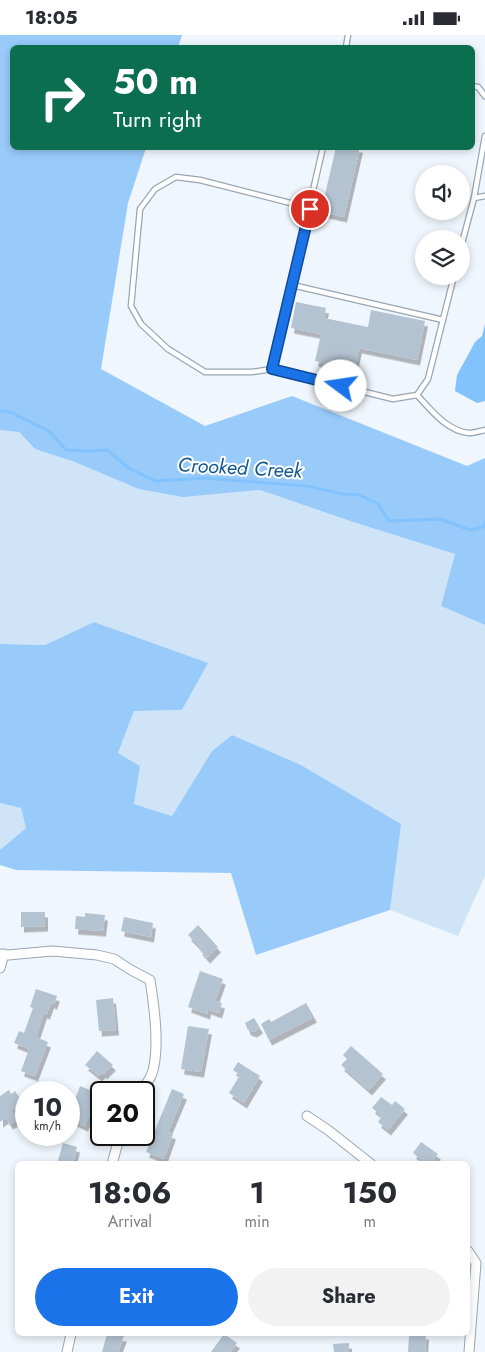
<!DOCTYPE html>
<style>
body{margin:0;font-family:Jost,sans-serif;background:#f2f2f3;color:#2b2b33;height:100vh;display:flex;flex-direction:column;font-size:19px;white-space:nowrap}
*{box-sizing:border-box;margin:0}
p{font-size:16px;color:#7c7c81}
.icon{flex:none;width:28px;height:28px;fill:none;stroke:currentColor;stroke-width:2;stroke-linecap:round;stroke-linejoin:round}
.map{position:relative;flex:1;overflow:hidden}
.side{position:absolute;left:15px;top:1126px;width:455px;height:175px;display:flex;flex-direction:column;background:#fff;border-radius:8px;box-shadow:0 2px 8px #0003}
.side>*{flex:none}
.top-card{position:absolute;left:10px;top:10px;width:465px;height:105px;border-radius:8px;box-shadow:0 2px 8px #0003;background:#0b6e4f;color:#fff;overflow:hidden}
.fabs{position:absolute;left:415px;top:130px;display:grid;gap:10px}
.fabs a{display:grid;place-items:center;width:55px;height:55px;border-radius:50%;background:#fff;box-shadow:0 2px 8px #0003;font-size:25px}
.speed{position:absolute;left:15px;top:1046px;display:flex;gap:10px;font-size:25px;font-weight:700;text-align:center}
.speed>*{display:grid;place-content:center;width:65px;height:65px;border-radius:50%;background:#fff;box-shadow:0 2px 8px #0003;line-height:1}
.speed small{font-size:12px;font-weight:400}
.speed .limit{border:2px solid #111;border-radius:8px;background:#fff;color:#111}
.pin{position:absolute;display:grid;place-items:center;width:42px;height:42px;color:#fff;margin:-21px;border:2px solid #fff;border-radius:50%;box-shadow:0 1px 5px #0007}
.me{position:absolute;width:55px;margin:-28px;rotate:284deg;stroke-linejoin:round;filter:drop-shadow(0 0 4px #0008)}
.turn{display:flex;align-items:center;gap:18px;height:105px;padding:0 20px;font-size:22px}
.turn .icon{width:65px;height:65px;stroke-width:2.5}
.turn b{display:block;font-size:35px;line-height:42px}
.eta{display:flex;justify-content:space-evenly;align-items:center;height:85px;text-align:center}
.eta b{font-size:30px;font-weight:700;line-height:35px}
.action{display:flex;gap:10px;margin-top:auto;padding:10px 20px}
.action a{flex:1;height:58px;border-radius:30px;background:#1a73e8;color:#fff;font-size:20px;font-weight:700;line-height:58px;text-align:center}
.action a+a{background:#f2f2f3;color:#2b2b33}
.status{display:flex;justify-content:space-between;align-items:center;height:35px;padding:0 25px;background:#fff;direction:ltr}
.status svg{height:14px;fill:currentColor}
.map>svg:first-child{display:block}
.green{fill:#d0e4f8}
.forest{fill:#98cafa}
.water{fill:#82c2fd}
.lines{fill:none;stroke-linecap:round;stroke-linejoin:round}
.stream{stroke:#82c2fd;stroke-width:3}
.building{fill:#b4c3d2;filter:url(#shadow)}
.service-casing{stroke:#98a6b4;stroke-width:7}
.minor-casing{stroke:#98a6b4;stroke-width:11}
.service{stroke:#fff;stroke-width:4.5}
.minor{stroke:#fff;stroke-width:9}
.route-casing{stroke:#114b97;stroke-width:12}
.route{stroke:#1a73e8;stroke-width:9}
.labels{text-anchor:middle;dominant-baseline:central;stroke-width:4;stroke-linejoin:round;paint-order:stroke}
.water-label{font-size:20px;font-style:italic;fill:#145a90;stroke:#fff}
</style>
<div class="status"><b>18:05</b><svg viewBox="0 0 49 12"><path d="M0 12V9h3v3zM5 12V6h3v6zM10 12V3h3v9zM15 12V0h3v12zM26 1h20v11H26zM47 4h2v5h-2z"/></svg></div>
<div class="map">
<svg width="485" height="1317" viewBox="0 0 485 1317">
<defs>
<filter id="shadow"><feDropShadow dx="3" dy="5.5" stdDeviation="0" flood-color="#0004"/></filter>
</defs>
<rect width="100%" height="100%" fill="#f0f6fd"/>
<g class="green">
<polygon points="0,395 19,397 35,414 183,461 260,455 353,487 455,519 441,571 485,590 485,841 458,901 390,875 400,789 301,730 232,700 212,716 172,781 134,769 140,731 118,718 134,676 182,675 207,628 94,587 45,610 0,609"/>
<polygon points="0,768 21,773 26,793 0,815"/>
</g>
<g class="forest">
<polygon points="0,0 182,0 178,12 12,12 12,112 146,113 128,168 101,334 205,391 292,361 467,431 485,423 485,590 441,571 455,519 353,487 260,455 183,462 139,454 75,427 35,414 19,397 0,395"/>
<polygon points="94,587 208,628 182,675 134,676 118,718 140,731 134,769 172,781 212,716 232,700 301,730 401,789 390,875 256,920 231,838 16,835 0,830 0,815 26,793 21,773 0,768 0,609 45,610"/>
</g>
<polygon class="water" points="485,289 485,366 477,368 455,356 457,340 475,307 482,301"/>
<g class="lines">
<polyline class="stream" points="0,376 10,377 49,396 66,415 89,416 107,415 130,434 156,446 203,443 307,451 343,459 360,460 378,469 389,486 440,484 470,495 483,492 485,488"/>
</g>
<g class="building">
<polygon points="336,112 360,112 344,182 321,177"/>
<polygon points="296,267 326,273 324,283 368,292 371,275 425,286 417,325 359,313 354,334 315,326 321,299 291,293"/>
<polygon points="21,877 45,877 45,891 21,892"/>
<polygon points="85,878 105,880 103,896 75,894 76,881 85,882"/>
<polygon points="124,882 153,888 151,902 121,896"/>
<polygon points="198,890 218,912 207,923 199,914 201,913 188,900"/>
<polygon points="200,936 223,944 215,966 222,968 219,978 208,974 207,979 188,972"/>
<polygon points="36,954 57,961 54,969 51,968 47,979 44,978 36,1002 48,1007 35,1041 21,1036 29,1014 14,1008 19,996 24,998 33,973 30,972"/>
<polygon points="113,963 116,995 99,996 96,965"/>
<polygon points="306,968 314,982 269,1005 261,989 269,984 271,987"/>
<polygon points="254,983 260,993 254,997 248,995 245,988"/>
<polygon points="188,991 209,994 201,1037 181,1034"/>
<polygon points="351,1011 383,1039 369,1055 341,1030 347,1024 343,1020"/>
<polygon points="97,1016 113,1030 104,1039 103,1037 99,1041 85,1030"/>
<polygon points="238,1027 260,1041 244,1068 229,1058 240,1040 233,1035"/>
<polygon points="80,1051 98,1058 85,1091 69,1084 69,1080"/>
<polygon points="172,1054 184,1059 168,1097 173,1099 164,1124 146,1117"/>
<polygon points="9,1055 11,1059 15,1056 23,1068 11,1075 17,1085 10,1089 6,1083 0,1087 0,1061"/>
<polygon points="381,1062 392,1070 395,1066 405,1074 388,1095 378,1087 382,1081 372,1073"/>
<polygon points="421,1107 438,1119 431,1129 426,1129 413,1118"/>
<polygon points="63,1108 77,1112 73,1129 57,1129"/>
<polygon points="107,1299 124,1301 118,1317 102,1317"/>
<polygon points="224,1299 237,1308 230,1317 211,1317"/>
<polygon points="409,1299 426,1299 425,1317 408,1317"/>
<polygon points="349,1308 349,1317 334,1317 333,1309"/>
</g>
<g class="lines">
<g class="service-casing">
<g id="service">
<polyline points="346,12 348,0"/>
<polyline points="472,51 478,52 485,61"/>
<polyline points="474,163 485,101"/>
<polyline points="310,173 200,145 176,142 155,154 140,174 131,271 141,289 168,314 205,337 252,337 272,334 393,364 417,360 428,344 454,241"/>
<polyline points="461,212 474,163 485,161"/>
<polyline points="292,250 443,285"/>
<polyline points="272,334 323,112"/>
<path d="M417,360C431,375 447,396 469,398C474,398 480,396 485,395"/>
</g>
</g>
<g class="minor-casing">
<g id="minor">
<path d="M0,919L8,920L52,916L97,920L114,924L131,935L150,945C154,970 161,1017 151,1041C148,1047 144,1052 140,1058"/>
<polyline points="0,933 4,919"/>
<polyline points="307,1081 328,1095 371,1129"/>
<polyline points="112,1129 120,1100"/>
<polyline points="468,1216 476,1228 469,1317"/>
<polyline points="67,1317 71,1299"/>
</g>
</g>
<use href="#service" class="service"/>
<use href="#minor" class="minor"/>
</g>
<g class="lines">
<g class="route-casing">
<polyline id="route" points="310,174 272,334 341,351"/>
</g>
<use href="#route" class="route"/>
</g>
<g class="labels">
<g class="water-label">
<text transform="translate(240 433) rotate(3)">Crooked Creek</text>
</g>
</g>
</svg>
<div class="fabs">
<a><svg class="icon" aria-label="sound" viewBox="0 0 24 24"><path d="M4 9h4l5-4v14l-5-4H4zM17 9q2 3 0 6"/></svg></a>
<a><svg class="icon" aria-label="layers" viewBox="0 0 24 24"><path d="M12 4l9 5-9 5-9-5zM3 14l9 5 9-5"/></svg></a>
</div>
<div class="speed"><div>10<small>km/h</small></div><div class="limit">20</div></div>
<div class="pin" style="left:310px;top:174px;background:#d93025"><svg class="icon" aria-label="arrive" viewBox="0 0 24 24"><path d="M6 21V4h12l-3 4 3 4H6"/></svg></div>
<svg class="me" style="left:341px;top:351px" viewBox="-20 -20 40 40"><circle r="19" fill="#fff"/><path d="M0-13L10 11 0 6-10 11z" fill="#1a73e8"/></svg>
<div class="top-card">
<div class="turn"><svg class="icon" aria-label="right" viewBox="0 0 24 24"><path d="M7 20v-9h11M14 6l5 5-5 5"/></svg><div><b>50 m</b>Turn right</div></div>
</div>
<section class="side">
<div class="eta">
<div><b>18:06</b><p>Arrival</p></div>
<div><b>1</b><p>min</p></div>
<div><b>150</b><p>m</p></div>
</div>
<div class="action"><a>Exit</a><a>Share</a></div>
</section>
</div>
